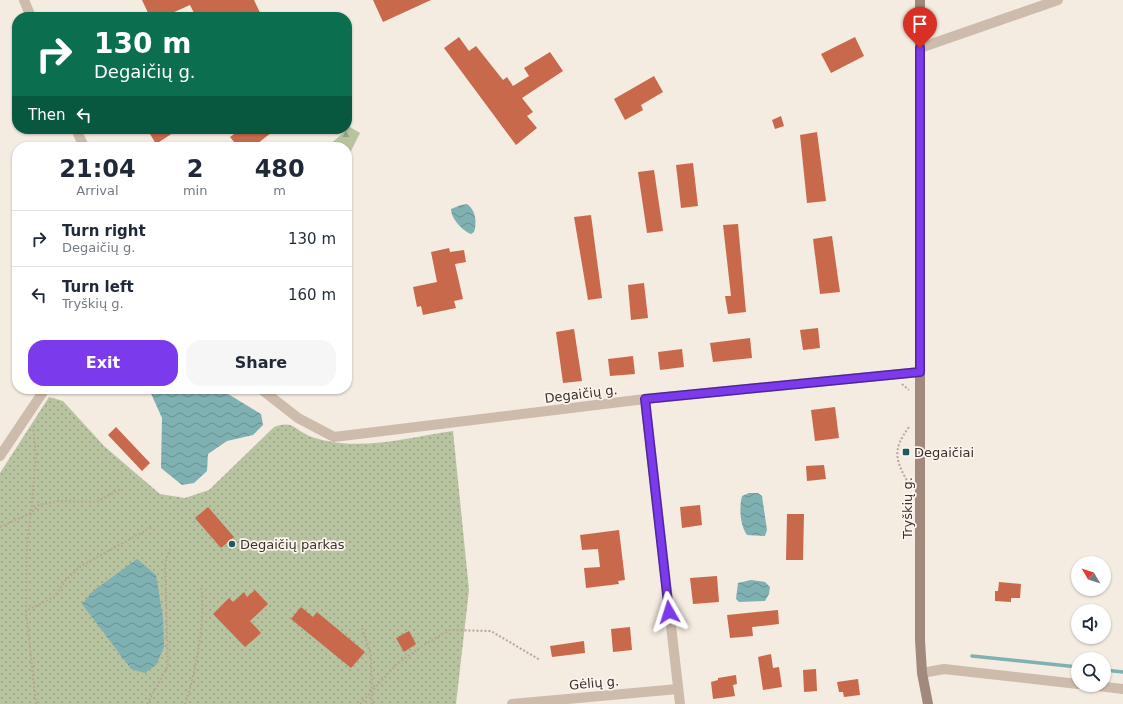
<!DOCTYPE html>
<meta charset="utf-8">
<style>
body{margin:0;font-family:"DejaVu Sans",sans-serif;background:#f6f6f7;color:#1f2937;height:100vh;display:flex;flex-direction:column;font-size:15px;white-space:nowrap}
*{box-sizing:border-box;margin:0}
p{font-size:13px;color:#747a83}
.icon{flex:none;width:22px;height:22px;fill:none;stroke:currentColor;stroke-width:2;stroke-linecap:round;stroke-linejoin:round}
.map{position:relative;flex:1;overflow:hidden}
.details{position:absolute;left:12px;top:142px;width:340px;height:252px;display:flex;flex-direction:column;background:#fff;border-radius:16px;box-shadow:0 1px 3px #0004}
.details>*{flex:none}
.guide{position:absolute;left:12px;top:12px;width:340px;height:122px;border-radius:16px;box-shadow:0 1px 3px #0004;background:#0b6e4f;color:#fff;overflow:hidden}
.needle{width:26px;rotate:309deg}
.tools{position:absolute;left:1071px;top:556px;display:grid;gap:8px}
.tools a{display:grid;place-items:center;width:40px;height:40px;border-radius:50%;background:#fff;box-shadow:0 1px 3px #0004;font-size:20px}
.pin{position:absolute;display:grid;place-items:center;width:34px;height:34px;color:#fff;margin:-41px -17px;border-radius:50% 50% 50% 0;rotate:-45deg;box-shadow:0 0 4px #0007}
.pin .icon{rotate:45deg}
.me{position:absolute;width:44px;margin:-22px;rotate:354deg;stroke-linejoin:round;filter:drop-shadow(0 0 3px #0008)}
.turn{display:flex;align-items:center;gap:14px;height:84px;padding:0 16px;font-size:18px}
.turn .icon{width:52px;height:52px;stroke-width:2.5}
.turn b{display:block;font-size:28px;line-height:34px}
.then{display:flex;align-items:center;height:38px;padding:0 16px;background:#0003;gap:8px;font-size:15px}
.eta{display:flex;justify-content:space-evenly;align-items:center;height:68px;text-align:center}
.eta b{font-size:24px;font-weight:800;line-height:28px}
.button{display:flex;gap:8px;margin-top:auto;padding:8px 16px}
.button a{flex:1;height:46px;border-radius:16px;background:#7c3aed;color:#fff;font-size:16px;font-weight:800;line-height:46px;text-align:center}
.button a+a{background:#f6f6f7;color:#1f2937}
ul{padding:0;list-style:none}
li{display:flex;align-items:center;gap:12px;height:56px;padding:0 16px;border-top:1px solid #e0e1e3}
li div{flex:1}
li b{display:block;font-size:15px}
li em{font-style:normal}
.map>svg:first-child{display:block}
.forest{fill:url(#forest-firs)}
.park{fill:url(#park-dots)}
.water{fill:url(#water-waves)}
.lines{fill:none;stroke-linecap:round;stroke-linejoin:round}
.stream{stroke:#7fb0b2;stroke-width:3.5}
.building{fill:#c8694b}
.path{stroke:#b9a596;stroke-width:2;stroke-dasharray:2 2;stroke-linecap:butt}
.minor{stroke:#cdbbac;stroke-width:10}
.secondary{stroke:#a18a7d;stroke-width:10}
.route-casing{stroke:#51269a;stroke-width:10}
.route{stroke:#7c3aed;stroke-width:7}
.poi-dot{fill:#1f5a5e;stroke:#fbf5ee;stroke-width:1.5}
.labels{text-anchor:middle;dominant-baseline:central;stroke-width:3.5;stroke-linejoin:round;paint-order:stroke}
.street-label{font-size:13px;fill:#3b302b;stroke:#fbf5ee}
.poi-label{font-size:13px;fill:#3b302b;stroke:#fbf5ee;text-anchor:start}
</style>
<div class="map">
<svg width="1123" height="704" viewBox="0 0 1123 704">
<defs>
<pattern id="forest-firs" width="22" height="20" patternUnits="userSpaceOnUse"><rect width="22" height="20" fill="#b8c4a0"/><path d="M5 1l3.5 6h-7zM16 11l3.5 6h-7z" fill="#97a083"/></pattern>
<pattern id="park-dots" width="8" height="8" patternUnits="userSpaceOnUse"><rect width="8" height="8" fill="#b8c4a0"/><path d="M2 2h.1M6 6h.1" fill="none" stroke="#97a083" stroke-width="1.8" stroke-linecap="round"/></pattern>
<pattern id="water-waves" width="16" height="10" patternUnits="userSpaceOnUse"><rect width="16" height="10" fill="#7fb0b2"/><path d="M0 5q4-4 8 0t8 0" fill="none" stroke="#699091"/></pattern>
</defs>
<rect width="100%" height="100%" fill="#f4ebe1"/>
<polygon class="forest" points="350,127 360,133 347,159 347,147 327,147"/>
<path class="park" d="M49,397L63,401L104,446L160,494L185,498L209,490L274,427C292,421 292,427 307,435C315,439 331,442 340,443C377,447 417,436 453,431L469,590L456,704H0V473Z"/>
<g class="water">
<path d="M467,204C476,210 477,223 474,232L471,234C463,231 451,219 451,209L461,205Z"/>
<polygon points="149,389 220,389 261,414 263,425 253,435 227,441 208,454 207,471 194,483 182,485 161,468 162,418"/>
<path d="M749,493H758L762,496L767,530L765,536L747,535C740,526 739,507 742,496Z"/>
<polygon points="137,559 156,575 163,618 164,647 156,665 145,673 131,669 82,604 93,591"/>
<polygon points="751,580 765,582 770,587 769,594 765,601 739,602 736,599 738,583"/>
</g>
<g class="lines">
<g class="stream">
<polyline points="972,656 1078,667"/>
<polyline points="1104,670 1123,672"/>
</g>
</g>
<g class="building">
<polygon points="142,0 254,0 262,17 196,17 190,5 163,17 150,17"/>
<polygon points="373,0 431,0 383,22"/>
<polygon points="459,37 469,51 476,46 503,80 507,77 513,86 529,76 524,68 550,52 563,71 522,98 533,112 527,116 537,128 516,145 444,48"/>
<polygon points="855,37 864,56 831,73 821,54"/>
<polygon points="654,76 663,92 641,105 643,110 625,120 614,99"/>
<polygon points="781,116 784,126 775,129 772,120"/>
<polygon points="159,129 179,129 156,144 150,134"/>
<polygon points="241,129 276,129 253,147 238,147 230,137"/>
<polygon points="817,132 826,201 807,203 800,135"/>
<polygon points="693,163 698,206 681,208 676,165"/>
<polygon points="654,170 663,231 647,233 638,172"/>
<polygon points="591,215 602,298 588,300 574,217"/>
<polygon points="738,224 746,312 728,314 725,296 731,296 723,225"/>
<polygon points="832,236 840,292 820,294 813,239"/>
<polygon points="449,248 450,252 464,250 466,262 455,264 463,299 454,301 456,308 423,315 421,306 417,307 413,287 437,282 431,252"/>
<polygon points="644,283 648,318 631,320 628,285"/>
<polygon points="818,328 820,348 803,350 800,330"/>
<polygon points="574,329 582,381 563,383 556,332"/>
<polygon points="750,338 752,358 713,362 710,343"/>
<polygon points="682,349 684,367 660,370 658,352"/>
<polygon points="633,356 635,374 610,376 608,359"/>
<polygon points="835,407 839,438 815,441 811,410"/>
<polygon points="116,427 150,463 142,471 108,435"/>
<polygon points="824,465 826,479 807,481 806,466"/>
<polygon points="700,505 702,525 682,528 680,507"/>
<polygon points="208,507 234,537 221,548 195,518"/>
<polygon points="787,514 804,514 803,560 786,560"/>
<polygon points="619,530 625,580 618,581 619,584 586,588 584,568 600,567 598,549 582,550 580,535"/>
<polygon points="717,576 719,602 693,604 690,578"/>
<polygon points="999,582 1021,584 1020,598 1011,598 1011,602 995,601 995,591 998,591"/>
<polygon points="255,590 268,604 250,621 261,633 245,647 213,614 229,598 233,602 244,592 247,597"/>
<polygon points="301,607 313,617 317,612 365,652 351,668 291,619"/>
<polygon points="778,610 779,624 752,627 753,636 730,638 727,615"/>
<polygon points="630,627 632,650 613,652 611,629"/>
<polygon points="409,631 416,644 404,652 396,638"/>
<polygon points="584,641 585,653 552,657 550,646"/>
<polygon points="771,654 773,668 779,667 782,687 763,690 758,657"/>
<polygon points="816,669 817,691 804,692 803,670"/>
<polygon points="736,675 737,684 733,685 735,696 713,699 711,682 718,680 718,678"/>
<polygon points="858,679 860,695 844,697 843,692 839,692 837,682"/>
</g>
<g class="lines">
<g class="path">
<polyline points="902,384 909,390"/>
<path d="M909,427C892,450 895,460 909,484"/>
<polyline points="0,527 31,513 36,455 33,427"/>
<polyline points="26,611 27,543 31,513 39,505 58,501 96,502 121,489"/>
<polyline points="362,628 371,655 372,704"/>
<polyline points="36,704 26,611 54,597 66,580 81,566 152,527"/>
<polyline points="147,704 168,666 165,563 170,549"/>
<path d="M185,704C196,673 206,619 201,586"/>
<polyline points="360,704 397,664 422,646 450,630 491,631 540,660"/>
</g>
<g class="minor">
<polyline points="24,0 31,17"/>
<polyline points="920,48 1058,0"/>
<polyline points="76,129 84,147"/>
<polyline points="261,389 298,418 334,437 645,399 920,372"/>
<polyline points="645,399 680,704"/>
<polyline points="0,456 45,389"/>
<polyline points="922,673 944,669 1078,684"/>
<polyline points="1090,685 1123,689"/>
<polyline points="512,704 678,689"/>
</g>
<polyline class="secondary" points="920,0 920,640 922,673 928,704"/>
</g>
<g class="lines">
<g class="route-casing">
<polyline id="route" points="669,612 645,399 920,372 920,48"/>
</g>
<use href="#route" class="route"/>
</g>
<g class="poi-dot">
<rect x="902" y="448" width="8" height="8" rx="2"/>
<circle cx="232" cy="544" r="4"/>
</g>
<g class="labels">
<g class="street-label">
<text transform="translate(581 394) rotate(-7)">Degaičių g.</text>
<text transform="translate(907 508) rotate(-90)">Tryškių g.</text>
<text transform="translate(594 683) rotate(-5)">Gėlių g.</text>
</g>
<g class="poi-label">
<text x="914" y="452">Degaičiai</text>
<text x="240" y="544">Degaičių parkas</text>
</g>
</g>
</svg>
<div class="tools">
<a><svg class="needle" viewBox="-14 -14 28 28"><path d="M0-13l5 13h-10z" fill="#e53935"/><path d="M0 13l5-13h-10z" fill="#747a83"/></svg></a>
<a><svg class="icon" aria-label="sound" viewBox="0 0 24 24"><path d="M4 9h4l5-4v14l-5-4H4zM17 9q2 3 0 6"/></svg></a>
<a><svg class="icon" aria-label="search" viewBox="0 0 24 24"><circle cx="10" cy="10" r="6"/><path d="M15 15l6 6"/></svg></a>
</div>
<div class="pin" style="left:920px;top:48px;background:#d93025"><svg class="icon" aria-label="arrive" viewBox="0 0 24 24"><path d="M6 21V4h12l-3 4 3 4H6"/></svg></div>
<svg class="me" style="left:669px;top:612px" viewBox="-20 -20 40 40"><path d="M0-17L14 15 0 8-14 15z" fill="#7c3aed" stroke="#fff" stroke-width="4"/></svg>
<div class="guide">
<div class="turn"><svg class="icon" aria-label="right" viewBox="0 0 24 24"><path d="M7 20v-9h11M14 6l5 5-5 5"/></svg><div><b>130 m</b>Degaičių g.</div></div>
<div class="then">Then<svg class="icon" aria-label="left" viewBox="0 0 24 24"><path d="M17 20v-9H6M10 6l-5 5 5 5"/></svg></div>
</div>
<section class="details">
<div class="eta">
<div><b>21:04</b><p>Arrival</p></div>
<div><b>2</b><p>min</p></div>
<div><b>480</b><p>m</p></div>
</div>
<ul>
<li><svg class="icon" aria-label="right" viewBox="0 0 24 24"><path d="M7 20v-9h11M14 6l5 5-5 5"/></svg><div><b>Turn right</b><p>Degaičių g.</p></div><em>130 m</em></li>
<li><svg class="icon" aria-label="left" viewBox="0 0 24 24"><path d="M17 20v-9H6M10 6l-5 5 5 5"/></svg><div><b>Turn left</b><p>Tryškių g.</p></div><em>160 m</em></li>
</ul>
<div class="button"><a>Exit</a><a>Share</a></div>
</section>
</div>
